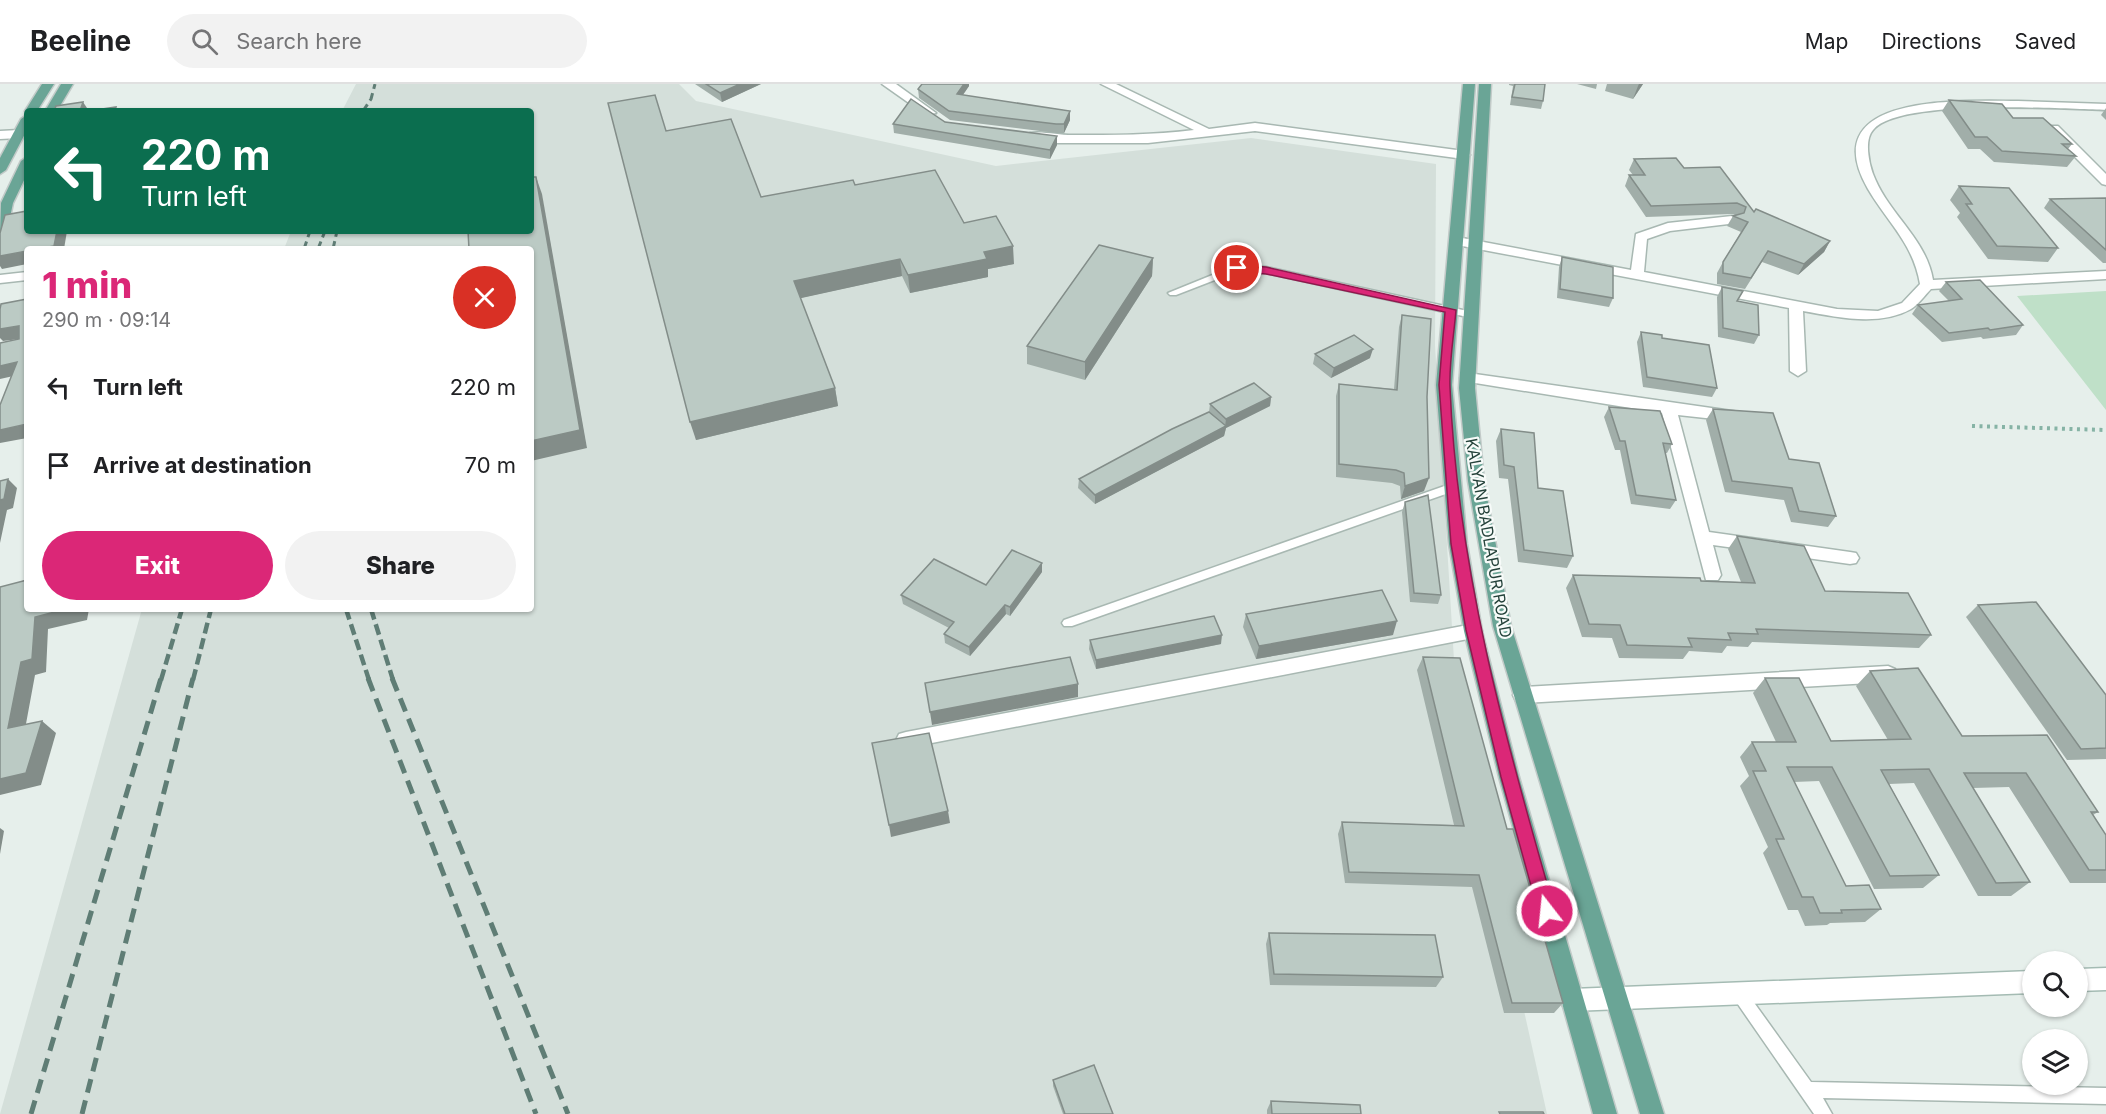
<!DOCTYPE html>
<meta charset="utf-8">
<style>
body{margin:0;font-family:Inter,sans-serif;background:#f2f2f2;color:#202124;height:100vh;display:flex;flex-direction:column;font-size:22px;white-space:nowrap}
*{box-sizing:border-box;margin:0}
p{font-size:20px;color:#757577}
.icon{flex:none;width:33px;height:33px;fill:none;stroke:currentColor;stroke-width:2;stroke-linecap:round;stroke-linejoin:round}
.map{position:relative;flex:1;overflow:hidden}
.sheet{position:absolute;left:24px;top:162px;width:510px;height:366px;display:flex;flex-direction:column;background:#fff;border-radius:6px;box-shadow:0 2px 4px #0004}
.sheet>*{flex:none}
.banner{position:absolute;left:24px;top:24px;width:510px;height:126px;border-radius:6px;box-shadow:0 2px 4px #0004;background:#0b6e4f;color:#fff;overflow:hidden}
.fabs{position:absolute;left:2022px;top:867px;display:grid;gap:12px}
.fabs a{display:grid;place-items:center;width:66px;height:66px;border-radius:50%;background:#fff;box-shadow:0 2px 4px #0004;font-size:30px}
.pin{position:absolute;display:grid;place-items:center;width:51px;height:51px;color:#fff;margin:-26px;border:3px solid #fff;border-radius:50%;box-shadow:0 2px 6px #0007}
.me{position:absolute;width:66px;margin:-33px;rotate:344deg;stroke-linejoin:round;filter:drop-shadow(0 0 4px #0008)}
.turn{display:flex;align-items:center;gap:21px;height:126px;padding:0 18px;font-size:27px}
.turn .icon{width:78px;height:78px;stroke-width:2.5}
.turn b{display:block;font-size:42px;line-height:51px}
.round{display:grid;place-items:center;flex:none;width:63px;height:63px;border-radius:32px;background:#f2f2f2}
.summary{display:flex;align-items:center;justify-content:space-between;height:102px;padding:0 18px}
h1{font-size:36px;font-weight:800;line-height:45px;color:#db2777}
.button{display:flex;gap:12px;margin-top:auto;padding:12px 18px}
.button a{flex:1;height:69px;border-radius:36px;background:#db2777;color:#fff;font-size:24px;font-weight:800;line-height:69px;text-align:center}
.button a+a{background:#f2f2f2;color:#202124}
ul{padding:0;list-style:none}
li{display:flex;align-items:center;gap:18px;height:78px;padding:0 18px}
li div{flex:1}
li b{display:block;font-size:22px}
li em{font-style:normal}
header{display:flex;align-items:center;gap:36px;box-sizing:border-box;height:84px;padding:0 30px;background:#fff;border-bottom:2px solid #e0e0e0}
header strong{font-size:28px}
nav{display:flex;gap:33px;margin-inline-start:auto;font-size:21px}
.search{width:420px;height:54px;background:#f2f2f2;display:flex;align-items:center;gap:15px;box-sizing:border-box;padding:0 21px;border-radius:33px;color:#757577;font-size:22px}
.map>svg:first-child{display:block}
.built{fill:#d4dfda}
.green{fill:#bfe0c8}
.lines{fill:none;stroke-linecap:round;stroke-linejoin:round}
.service-casing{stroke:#a8b8b2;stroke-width:3}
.minor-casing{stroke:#a8b8b2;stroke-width:3}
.secondary-casing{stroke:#a4bbb3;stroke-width:3}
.primary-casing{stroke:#c2cac8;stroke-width:3}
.path{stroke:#86b3a5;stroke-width:4;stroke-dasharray:3 4.5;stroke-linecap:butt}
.service{fill:#fff;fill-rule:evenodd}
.minor{fill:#fff;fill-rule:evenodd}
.secondary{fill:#fff;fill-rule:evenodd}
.primary{fill:#6aa596;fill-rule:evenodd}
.rail-far2{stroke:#5f7d75;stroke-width:3;stroke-dasharray:8 4.5;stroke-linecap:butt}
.rail-far1{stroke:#5f7d75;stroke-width:4.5;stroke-dasharray:11 5;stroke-linecap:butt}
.rail{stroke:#5f7d75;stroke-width:5;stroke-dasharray:14 8;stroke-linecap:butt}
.wall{fill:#a1aea9}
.shaded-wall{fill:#838d89}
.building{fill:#bbcac4;stroke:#838d89;stroke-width:1.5}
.route{fill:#db2777;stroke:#8e194d;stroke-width:1.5}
.labels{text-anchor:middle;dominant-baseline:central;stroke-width:4.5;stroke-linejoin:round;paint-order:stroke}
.street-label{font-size:16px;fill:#24423a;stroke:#f7fbf9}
</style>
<header>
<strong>Beeline</strong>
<div class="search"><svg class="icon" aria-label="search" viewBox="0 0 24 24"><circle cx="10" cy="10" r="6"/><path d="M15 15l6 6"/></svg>Search here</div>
<nav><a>Map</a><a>Directions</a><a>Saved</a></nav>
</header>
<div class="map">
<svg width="2106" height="1030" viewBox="0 0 2106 1030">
<rect width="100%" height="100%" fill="#e6efeb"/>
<polygon class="built" points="356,0 679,0 696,17 996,82 1251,54 1436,80 1435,262 1457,626 1547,1030 0,1030 142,525 531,525 531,165 284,165 291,147 531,147 531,27 342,27"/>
<polygon class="green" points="2106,207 2106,326 2017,212"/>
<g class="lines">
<g class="service-casing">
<g id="service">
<polygon points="1237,181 1266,183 1472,228 1477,231 1472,234 1266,189 1238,187 1176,211 1170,211 1168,209"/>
<polygon points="1453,399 1459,403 1457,406 1072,542 1064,542 1062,539 1064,536"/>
<polygon points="1740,903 1745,906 1811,998 2106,1004 2106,1020 1823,1014 1832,1030 1814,1030 1735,916 1732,911 1735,906"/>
</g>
</g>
<g class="minor-casing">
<g id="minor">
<polygon points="882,0 896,0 936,29 926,31"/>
<path d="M1101,0H1116L1209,45L1255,39L1464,67L1470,71L1464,75L1255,47L1148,59H1056L1030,55V49C1042,47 1059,51 1072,51C1113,51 1153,51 1194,46Z"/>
<path d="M2018,17L2106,20V26C2063,25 1899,14 1873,46C1864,56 1869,79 1873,90C1888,130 1926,154 1933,196L2106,187V195L1931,205C1925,211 1918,221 1911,225C1879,243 1837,233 1803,227L1806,287L1798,292L1790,287L1789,224L1457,161L1450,157L1457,153L1631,186L1636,150L1668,139L1732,132L1739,136L1737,139L1670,147L1647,155L1644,188L1837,225L1878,227L1902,219L1920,200C1913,159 1888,139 1868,105C1812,8 1964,17 2018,17Z"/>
<polygon points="2050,42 2058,42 2106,90 2106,101 2102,100 2050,48"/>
<polygon points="0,47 19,46 25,50 19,54 0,55"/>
<polygon points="27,188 27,196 0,199 0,191"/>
<polygon points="1468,289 1739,328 1741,332 1733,337 1678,331 1709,448 1850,468 1856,469 1859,474 1856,479 1850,480 1713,461 1721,491 1718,496 1706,496 1662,329 1463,297 1460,294"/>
<polygon points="1473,540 1480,542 1482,547 1480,552 1473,554 906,664 899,662 896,656 899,650 906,648"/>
<polygon points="1888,582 1895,585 1897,590 1895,595 1888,598 1523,619 1516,617 1513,611 1516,605 1523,603"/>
</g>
</g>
<g class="secondary-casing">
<g id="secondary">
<polygon points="2106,884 2106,906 2078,907 2078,885"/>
<polygon points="2032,887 2032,909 1572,927 1564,924 1560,916 1564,908 1572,905"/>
</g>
</g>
<g class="primary-casing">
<g id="primary">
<polygon points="42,0 54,0 37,27 27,27 27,29 25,27"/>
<polygon points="61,0 73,0 57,27 45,27"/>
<polygon points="1463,0 1475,0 1452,301 1467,460 1482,547 1519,693 1617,1030 1593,1030 1499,693 1464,547 1449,460 1436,301"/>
<polygon points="1479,0 1491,0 1475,304 1484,397 1511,542 1664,1030 1640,1030 1493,542 1468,397 1459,304"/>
<polygon points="27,31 27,46 6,86 0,90 0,74 21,35"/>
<polygon points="27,73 27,90 13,119 7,148 0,152 1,119 21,77"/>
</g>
</g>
<polyline class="path" points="1972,342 2106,346"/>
<use href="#service" class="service"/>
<use href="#minor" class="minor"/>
<use href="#secondary" class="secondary"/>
<use href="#primary" class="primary"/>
<g class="rail-far2">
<polyline points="363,27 371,15 375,0"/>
<polyline points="304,165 310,147"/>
<polyline points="318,165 325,147"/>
<polyline points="333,165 337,147"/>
</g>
<g class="rail-far1">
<polyline points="346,525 369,596"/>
<polyline points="371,525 393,596"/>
<polyline points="161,596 182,525"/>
<polyline points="193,596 211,525"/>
</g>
<g class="rail">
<polyline points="368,594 536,1030"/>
<polyline points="392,594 568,1030"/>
<polyline points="31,1030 161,594"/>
<polyline points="82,1030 193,594"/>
</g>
</g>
<g class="wall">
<polygon points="695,0 761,0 722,18"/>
<polygon points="922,0 969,0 969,2 963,11 1070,27 1070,36 1064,49 1056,49 950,36 919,14 918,5"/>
<polygon points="1509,0 1545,0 1543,17 1541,25 1510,21 1513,2 1509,1"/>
<polygon points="1577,0 1597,0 1596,5"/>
<polygon points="1607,0 1643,0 1633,15 1605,7"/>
<polygon points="1949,16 2013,34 2072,60 2068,65 2076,72 2067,83 1994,78 1980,65 1968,65 1942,27"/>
<polygon points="2106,24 2106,36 2101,31"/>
<polygon points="945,38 1057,61 1050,75 894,49 893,40"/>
<polygon points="666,47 761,113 855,101 964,139 1014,180 988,185 988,193 910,209 902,192 800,214 835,304 838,322 696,356"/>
<polygon points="1634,75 1684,84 1754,128 1830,157 1824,168 1798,191 1762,178 1745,205 1717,200 1717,189 1723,178 1741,148 1727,142 1733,132 1735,131 1732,130 1646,133 1625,102 1629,91 1633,91 1629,86"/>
<polygon points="1959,102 2058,164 2048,178 1988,175 1957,133 1960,129 1950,116"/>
<polygon points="2106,114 2106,179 2103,179 2044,124 2050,115"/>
<polygon points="1562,173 1613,214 1609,223 1557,214 1559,183"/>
<polygon points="1153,174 1152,192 1085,296 1027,280 1027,262"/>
<polygon points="1946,198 2023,241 2016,251 1983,255 1981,253 1942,258 1912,230 1918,221 1949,217 1939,207"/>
<polygon points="1722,203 1738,218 1759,251 1754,260 1718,253 1717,213"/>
<polygon points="1402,231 1427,313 1424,407 1401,415 1400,402 1392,399 1336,393 1336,312 1339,300 1394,305 1399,243"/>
<polygon points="1641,248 1662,254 1717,304 1712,313 1643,303 1637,258"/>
<polygon points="1315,270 1370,274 1331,294 1313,280"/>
<polygon points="1271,313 1270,322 1226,344 1224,352 1095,420 1078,404 1079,395 1209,328 1210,320"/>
<polygon points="1609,323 1672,360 1667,369 1665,369 1676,416 1670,425 1631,420 1620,366 1615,366 1604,333"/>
<polygon points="1713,325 1789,375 1836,432 1828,443 1791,438 1784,416 1725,408 1706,336"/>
<polygon points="1501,345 1538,404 1573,472 1567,484 1518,478 1508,395 1499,394 1496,357"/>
<polygon points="1405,418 1441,511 1438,520 1410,518 1402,428"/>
<polygon points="1737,452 1825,507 1931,551 1919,564 1752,558 1748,563 1727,562 1722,569 1689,567 1683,575 1619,574 1612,554 1582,553 1566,504 1573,491 1741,498 1728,465"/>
<polygon points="1042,488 1010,532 1006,530 970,572 945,559 944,550 949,544 903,520 901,511 986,501"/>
<polygon points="1978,521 2106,611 2106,675 2067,676 1966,533"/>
<polygon points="1246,530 1393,551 1256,575 1243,543"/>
<polygon points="1090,556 1221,560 1096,585 1089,565"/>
<polygon points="1423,573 1507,745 1563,919 1554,929 1504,929 1472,803 1345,799 1338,750 1342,738 1454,741 1417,586"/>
<polygon points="1870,587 1962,652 2098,728 2093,731 2106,751 2106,799 2070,799 2009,703 1973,704 2030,798 2011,812 1978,812 1914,699 1889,700 1939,791 1923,804 1874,805 1819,697 1794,698 1846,802 1881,825 1865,838 1830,839 1827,841 1805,842 1798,826 1788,826 1763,769 1768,763 1740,702 1749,692 1740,673 1752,658 1776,658 1753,609 1765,594 1831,657 1888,656 1856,602"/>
<polygon points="1269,849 1443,893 1436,903 1270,901 1266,860"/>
<polygon points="1053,996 1113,1030 1063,1030 1053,1002"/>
<polygon points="1271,1017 1361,1030 1267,1030 1267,1026"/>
</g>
<g class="shaded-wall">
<polygon points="740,0 761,0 722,18 720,9"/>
<polygon points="964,0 969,0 969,2 957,19 957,10"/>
<polygon points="1639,0 1643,0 1633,15 1638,2"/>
<polygon points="83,18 89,27 80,27"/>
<polygon points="1070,27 1070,36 1064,49 1064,40"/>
<polygon points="1057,52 1057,61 1050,75 1050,66"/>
<polygon points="536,93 542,110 587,364 531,377"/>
<polygon points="57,147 67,147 64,165 37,165"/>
<polygon points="1830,157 1824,168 1798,191 1804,180"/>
<polygon points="1013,162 1014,180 988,185 988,193 910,209 908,191 984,168"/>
<polygon points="27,167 27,180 2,185 0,182 0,172"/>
<polygon points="1153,174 1152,192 1085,296 1085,278"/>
<polygon points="900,175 902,192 797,215 794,197"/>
<polygon points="19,242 27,254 3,257 0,254 0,245"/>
<polygon points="1373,265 1370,274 1331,294 1334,284"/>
<polygon points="17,278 27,289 0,295 0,282"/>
<polygon points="835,304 838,322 696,356 690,338"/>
<polygon points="1271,313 1270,322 1226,344 1224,352 1095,420 1095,411 1225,343 1226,335"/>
<polygon points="27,340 27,354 0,359 0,346"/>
<polygon points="1429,394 1424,407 1401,415 1405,402"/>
<polygon points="8,395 17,404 13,424 7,426 0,459 0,416"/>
<polygon points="1042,479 1042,488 1010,532 1010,523"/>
<polygon points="1005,521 1006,530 970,572 969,563"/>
<polygon points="66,525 89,525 87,536 48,545 46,588 35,591 23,656 8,644 21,578 35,533"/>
<polygon points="1397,537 1393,551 1256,575 1259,562"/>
<polygon points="1222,551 1221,560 1096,585 1096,576"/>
<polygon points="1078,600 1078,613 932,641 930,628"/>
<polygon points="42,637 56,649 41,701 0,711 0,695"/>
<polygon points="948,727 950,739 891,753 889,741"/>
<polygon points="0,744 4,747 0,770"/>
</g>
<g class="building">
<polygon points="706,0 740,0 720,9"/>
<polygon points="922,0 964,0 957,10 1070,27 1064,40 1056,40 949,27 918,5"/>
<polygon points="1515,0 1545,0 1543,17 1512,13"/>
<polygon points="655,11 666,47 731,35 761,113 853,96 855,101 935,86 964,139 996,132 1013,162 984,168 987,175 908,191 900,175 794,197 835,304 690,338 608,19"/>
<polygon points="911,15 945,38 1057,52 1050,66 893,40"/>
<polygon points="1949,16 2002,20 2013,34 2043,34 2072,60 2062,60 2076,72 2002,67 1987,53 1975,53"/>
<polygon points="83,18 80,27 54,27 56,22"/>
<polygon points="116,23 115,27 89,27"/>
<polygon points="1676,74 1684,84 1720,83 1754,128 1756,125 1830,157 1804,180 1768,167 1751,194 1723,189 1723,178 1748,138 1733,132 1744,129 1746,123 1737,119 1651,122 1629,91 1645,91 1634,75"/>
<polygon points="531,93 536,93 580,346 531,357 531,165 469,165 468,147 531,147"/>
<polygon points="1959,102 2009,104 2058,164 1997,162 1966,120 1972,120"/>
<polygon points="2106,114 2106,166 2050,115"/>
<polygon points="27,127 27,147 57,147 54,162 37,165 27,165 27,167 0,172 0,149 5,131"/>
<polygon points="1099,161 1153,174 1085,278 1027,262"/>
<polygon points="1562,173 1613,183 1613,214 1560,205"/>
<polygon points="1980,196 2023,241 1990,246 1988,244 1949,249 1918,221 1962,215 1946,198"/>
<polygon points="1722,203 1743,207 1737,217 1758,221 1759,251 1723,244"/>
<polygon points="27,215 25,224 27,224 27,340 0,346 0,321 17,278 0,282 0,259 19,255 19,242 0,245 0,225 1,220"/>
<polygon points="1402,231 1431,235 1427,313 1429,394 1405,402 1404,389 1396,386 1339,380 1339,300 1397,306"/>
<polygon points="1641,248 1662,251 1662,254 1709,261 1717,304 1647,293"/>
<polygon points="1354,251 1373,265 1334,284 1315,270"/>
<polygon points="1254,299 1271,313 1226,335 1210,320"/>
<polygon points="1609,323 1660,327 1672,360 1663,359 1676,416 1636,411 1625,357 1620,357"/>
<polygon points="1713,325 1773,329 1789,375 1819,379 1836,432 1799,427 1792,404 1732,397"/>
<polygon points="1209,328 1226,342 1095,411 1079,395 1172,345"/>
<polygon points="1501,345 1534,349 1538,404 1563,407 1573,472 1524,466 1514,383 1504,381"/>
<polygon points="8,395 4,415 0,416 0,397"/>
<polygon points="1428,411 1441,511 1414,509 1405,418"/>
<polygon points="1737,452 1804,462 1825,507 1908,509 1931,551 1756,545 1758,550 1728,549 1731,556 1688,554 1692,563 1627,561 1620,541 1589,540 1573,491 1700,494 1701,497 1755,499"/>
<polygon points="1012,466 1042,479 1010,523 1005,521 969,563 944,550 954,538 901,511 934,475 986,501"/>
<polygon points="27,496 27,525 66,525 35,533 32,575 21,578 8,644 42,637 26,689 0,695 0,503"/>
<polygon points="1382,506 1397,537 1259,562 1246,530"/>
<polygon points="2036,518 2106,611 2106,664 2081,665 1978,521"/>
<polygon points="1214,532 1222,551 1096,576 1090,556"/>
<polygon points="1070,573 1078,600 930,628 925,599"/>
<polygon points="1423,573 1460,574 1507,745 1513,745 1563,919 1512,919 1479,791 1349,788 1342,738 1464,742"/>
<polygon points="1918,584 1962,652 2047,651 2098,728 2091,728 2106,751 2106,786 2089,786 2026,689 1964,689 2030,798 1996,799 1929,685 1881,686 1939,791 1890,792 1832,683 1787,683 1846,802 1869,801 1881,825 1841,826 1842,829 1820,829 1813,813 1802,813 1776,755 1784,755 1753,687 1766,687 1752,658 1796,658 1765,594 1799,594 1831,657 1911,655 1870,587"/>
<polygon points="929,649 948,727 889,741 872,659"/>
<polygon points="1269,849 1435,851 1443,893 1274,890"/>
<polygon points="1094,981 1113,1030 1065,1030 1053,996"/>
<polygon points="1271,1017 1360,1021 1361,1030 1272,1030"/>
<polygon points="1499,1028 1543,1028 1544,1030 1500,1030"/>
</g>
<path class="route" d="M1237,181L1266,183L1456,226C1454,251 1449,278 1450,303C1457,483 1505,655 1555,827L1553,832L1547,835L1541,832L1538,827L1501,693L1466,546L1451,460L1439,301L1445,228L1266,190L1233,187V182Z"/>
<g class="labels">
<g class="street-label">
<text transform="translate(1489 454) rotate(80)">KALYAN BADLAPUR ROAD</text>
</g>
</g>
</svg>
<div class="fabs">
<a><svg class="icon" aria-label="search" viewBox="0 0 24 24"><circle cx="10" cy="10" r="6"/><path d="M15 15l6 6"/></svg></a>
<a><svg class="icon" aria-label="layers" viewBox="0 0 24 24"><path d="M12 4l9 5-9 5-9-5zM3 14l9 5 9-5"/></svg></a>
</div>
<div class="pin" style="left:1237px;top:184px;background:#d93025"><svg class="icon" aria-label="arrive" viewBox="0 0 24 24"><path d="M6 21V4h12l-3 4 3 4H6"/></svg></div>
<svg class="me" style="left:1547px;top:827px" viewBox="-20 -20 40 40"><circle r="17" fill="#db2777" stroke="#fff" stroke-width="3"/><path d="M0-11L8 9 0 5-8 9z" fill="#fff"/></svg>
<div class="banner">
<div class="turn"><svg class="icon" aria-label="left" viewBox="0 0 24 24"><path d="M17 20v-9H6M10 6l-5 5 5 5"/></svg><div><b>220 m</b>Turn left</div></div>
</div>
<section class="sheet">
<div class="summary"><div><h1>1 min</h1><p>290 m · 09:14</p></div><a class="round" style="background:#d93025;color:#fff"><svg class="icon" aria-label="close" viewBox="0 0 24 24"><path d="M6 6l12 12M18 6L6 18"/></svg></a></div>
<ul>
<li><svg class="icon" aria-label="left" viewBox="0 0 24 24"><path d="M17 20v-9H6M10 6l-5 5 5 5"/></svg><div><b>Turn left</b></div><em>220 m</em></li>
<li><svg class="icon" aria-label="arrive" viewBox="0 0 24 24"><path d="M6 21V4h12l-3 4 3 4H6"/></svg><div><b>Arrive at destination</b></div><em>70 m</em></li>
</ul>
<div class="button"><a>Exit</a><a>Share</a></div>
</section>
</div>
